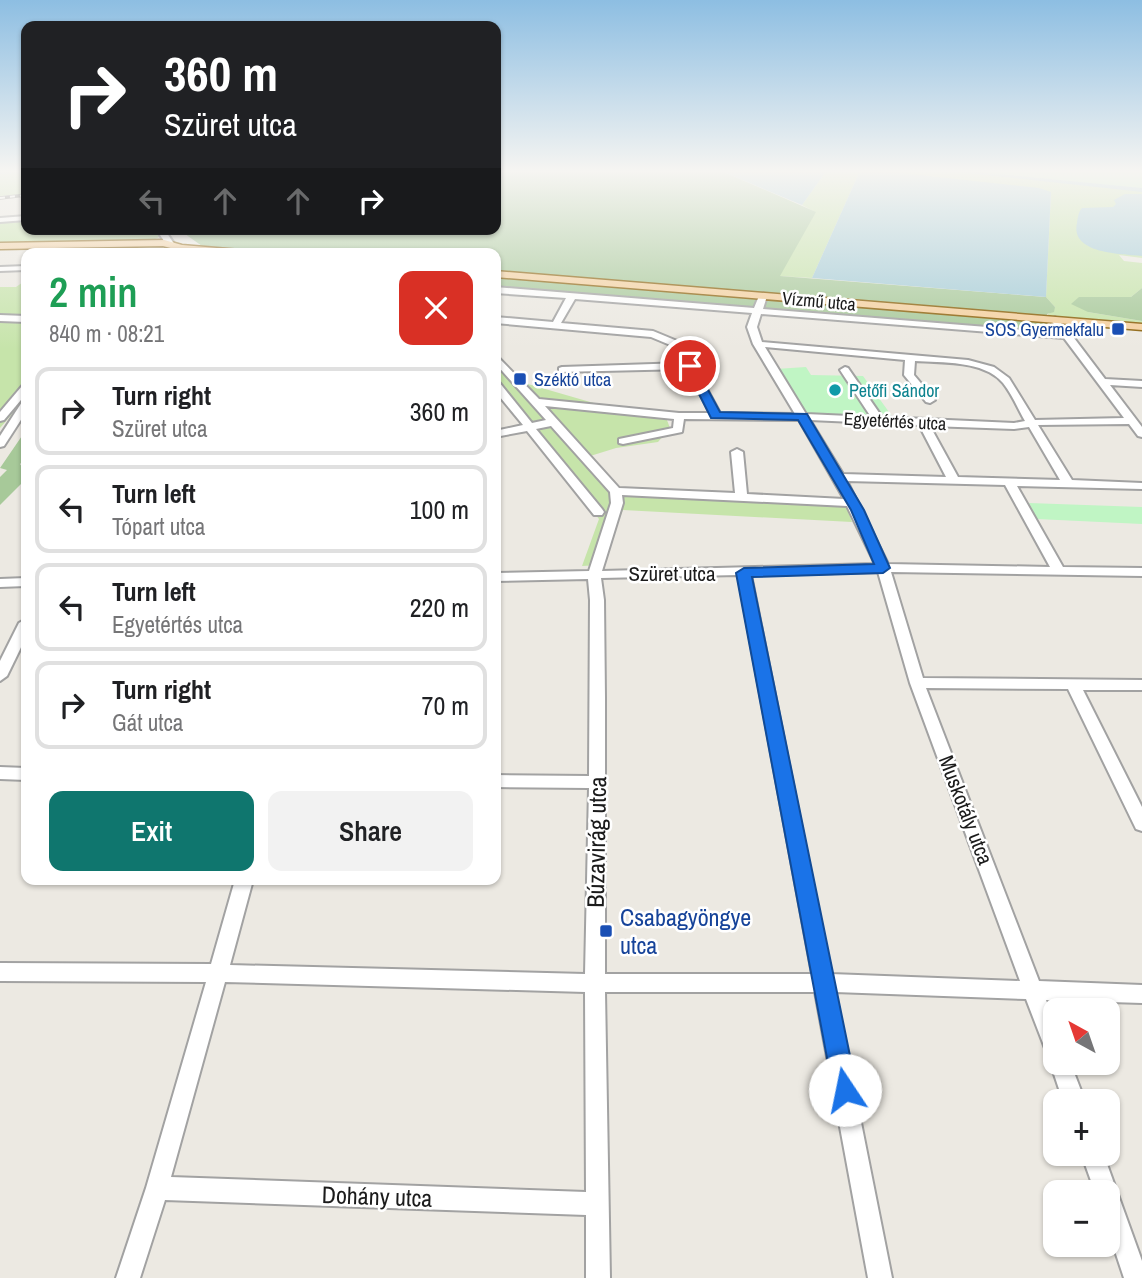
<!DOCTYPE html>
<meta charset="utf-8">
<style>
body{margin:0;font-family:"Archivo Narrow",sans-serif;background:#f2f2f2;color:#202124;height:100vh;display:flex;flex-direction:column;font-size:26px;white-space:nowrap}
*{box-sizing:border-box;margin:0}
p{font-size:23px;color:#757577}
.icon{flex:none;width:38px;height:38px;fill:none;stroke:currentColor;stroke-width:2;stroke-linecap:round;stroke-linejoin:round}
.map{position:relative;flex:1;overflow:hidden}
.panel{position:absolute;left:21px;top:248px;width:480px;height:637px;display:flex;flex-direction:column;background:#fff;border-radius:14px;box-shadow:0 2px 5px #0004}
.panel>*{flex:none}
.banner{position:absolute;left:21px;top:21px;width:480px;height:214px;border-radius:14px;box-shadow:0 2px 5px #0004;background:#202124;color:#fff;overflow:hidden}
.needle{width:46px;rotate:320deg}
.buttons{position:absolute;left:1043px;top:998px;display:grid;gap:14px}
.buttons a{display:grid;place-items:center;width:77px;height:77px;border-radius:14px;background:#fff;box-shadow:0 2px 5px #0004;font-size:35px}
.pin{position:absolute;display:grid;place-items:center;width:60px;height:60px;color:#fff;margin:-30px;border:4px solid #fff;border-radius:50%;box-shadow:0 2px 7px #0007}
.me{position:absolute;width:77px;margin:-38px;rotate:349deg;stroke-linejoin:round;filter:drop-shadow(0 0 5px #0008)}
.turn{display:flex;align-items:center;gap:24px;height:147px;padding:0 28px;font-size:32px}
.turn .icon{width:91px;height:91px;stroke-width:2.5}
.turn b{display:block;font-size:49px;line-height:60px}
.lanes{display:flex;align-items:center;height:66px;padding:0 28px;background:#0003;justify-content:center;gap:35px;direction:ltr}
.lanes .off{opacity:.35}
.round{display:grid;place-items:center;flex:none;width:74px;height:74px;border-radius:14px;background:#f2f2f2}
.headline{display:flex;align-items:center;justify-content:space-between;height:119px;padding:0 28px}
h1{font-size:42px;font-weight:600;line-height:52px;color:#1e9e55}
.action{display:flex;gap:14px;margin-top:auto;padding:14px 28px}
.action a{flex:1;height:80px;border-radius:14px;background:#0f766e;color:#fff;font-size:28px;font-weight:600;line-height:80px;text-align:center}
.action a+a{background:#f2f2f2;color:#202124}
ul{padding:0;list-style:none}
li{display:flex;align-items:center;gap:21px;height:88px;margin:0 14px 10px;padding:0 14px;border:4px solid #e0e0e0;border-radius:14px}
li div{flex:1}
li b{display:block;font-size:26px}
li em{font-style:normal}
.map>svg:first-child{display:block}
.grass{fill:#c6e4aa}
.forest{fill:#a7c999}
.park{fill:#c0f5c4}
.water{fill:#a4ccd8}
.lines{fill:none;stroke-linecap:round;stroke-linejoin:round}
.stream{stroke:#a4ccd8;stroke-width:2}
.canal{fill:#a4ccd8;fill-rule:evenodd}
.minor-casing{stroke:#a2a2a2;stroke-width:4}
.major-casing{stroke:#8a6009;stroke-width:3}
.minor{fill:#fff;fill-rule:evenodd}
.major{fill:#f5d09e;fill-rule:evenodd}
.rail-casing{stroke:#696969;stroke-width:3.5}
.rail{stroke:#fff;stroke-width:2;stroke-dasharray:5;stroke-linecap:butt}
.route{fill:#1a73e8;stroke:#114b97;stroke-width:2}
.transit-dot{fill:#1a4fb4;stroke:#fff;stroke-width:2.5}
.culture-dot{fill:#0f9aa8;stroke:#fff;stroke-width:2.5}
.labels{text-anchor:middle;dominant-baseline:central;stroke-width:5;stroke-linejoin:round;paint-order:stroke}
.far-street-label{font-size:18px;fill:#1b1b1b;stroke:#fff}
.far-transit-label{font-size:18px;fill:#164399;stroke:#fff;text-anchor:end}
.far-culture-label{font-size:18px;fill:#0d838f;stroke:#fff;text-anchor:start}
.street-label{font-size:21px;fill:#1b1b1b;stroke:#fff}
.near-street-label{font-size:24px;fill:#1b1b1b;stroke:#fff}
.near-transit-label{font-size:24px;fill:#164399;stroke:#fff;text-anchor:start}
</style>
<div class="map">
<svg width="1142" height="1278" viewBox="0 0 1142 1278">
<rect width="100%" height="100%" fill="#ece9e2"/>
<g class="grass">
<polygon points="0,170 26,170 26,194 0,196"/>
<polygon points="827,170 1142,170 1142,258 1119,255 1124,261 1142,263 1142,288 1131,297 1117,297 1088,312 1142,321 1142,326 1045,318 1055,307 1046,297 1051,193 859,173 812,278 779,276 815,212 802,205"/>
<path d="M26,216V229H152L160,236C146,251 27,249 0,250V218Z"/>
<polygon points="26,280 26,398 0,428 0,287 16,287"/>
<polygon points="495,353 521,382 604,406 665,415 670,428 658,442 616,448 587,457 620,488 844,501 852,522 623,510 600,565 582,566 599,519 495,390"/>
</g>
<g class="forest">
<polygon points="495,170 719,170 816,212 780,276 1046,297 1055,307 1054,312 1047,314 1045,336 495,289 495,254 197,254 202,246 178,229 495,229"/>
<polygon points="1142,288 1142,321 1088,312 1071,304 1079,297 1131,297"/>
<polygon points="26,430 26,458 20,464 26,473 25,480 0,505 0,477 7,470 0,468"/>
</g>
<g class="park">
<polygon points="956,170 1142,170 1142,189"/>
<polygon points="806,367 811,375 863,376 894,419 805,415 776,369"/>
<polygon points="1029,503 1142,507 1142,524 1037,519"/>
</g>
<g class="water">
<polygon points="719,170 827,170 802,205"/>
<polygon points="873,170 1039,188 1051,192 1046,297 812,278 859,173"/>
<path d="M1125,194H1142V256C1122,254 1070,254 1077,223C1078,217 1078,213 1082,208L1113,207L1116,204L1114,200Z"/>
</g>
<g class="lines">
<polyline class="stream" points="0,173 26,172"/>
<polygon class="canal" points="940,170 956,170 1142,188 1142,192"/>
<g class="minor-casing">
<g id="minor">
<polygon points="26,216 26,220 0,222 0,218"/>
<polygon points="156,229 164,229 175,245 174,247 168,247"/>
<polygon points="134,250 140,250 141,252 132,254"/>
<polygon points="160,251 163,254 154,254"/>
<polygon points="26,266 26,270 0,271 0,267"/>
<path d="M495,287L754,308L759,296L763,293L767,296L763,309L1060,333L1051,320L1055,317L1071,334L1105,379L1142,381V387L1110,385L1142,427V437L1138,436L1129,424L1038,425L1072,480L1142,483V489L1017,486L1063,567L1142,568V576L891,572L923,678L1142,680V690H1083L1142,807V831L1136,829L1068,689L926,688L1039,981L1142,985V1003L1046,1000L1055,1023V1062H1070L1085,1101H1063L1050,1062L1052,1057L1048,1056L1026,999L835,992L892,1278H868L815,992H605L610,1278H586V1215L165,1200L140,1278H116L146,1188L206,982L0,981V963L211,964L235,880H253L230,965L585,974L589,788L495,787V775L589,776L590,600L588,579L495,581V573L589,571L611,503L610,492L551,426L536,429L602,509L604,512L602,515H594L527,431L495,437V431L523,425L495,391V381L499,382L532,423L546,420L495,363V354L539,399L679,413H710L687,369L559,372V368L562,367L684,363L675,347L651,337L495,323V317L553,322L566,298L495,293ZM575,299L752,313L747,327L753,344L795,414L720,413L682,343L653,331L561,323ZM761,314L1064,338L1124,418L1035,420L1009,378L994,367L968,360L762,342L757,327ZM765,347L905,360L904,375L926,402L930,403L935,400L914,375L915,361C941,363 984,360 1003,383C1012,394 1018,409 1025,421L1014,423L882,417L848,368L845,367L840,370L871,417L806,414ZM545,406L674,419L673,428L619,439V443L623,444L682,432L684,419L799,420L844,499L747,494L743,452L737,449L731,452L735,493L619,488ZM810,420L919,425L946,477L843,474ZM930,426L1014,429L1029,427L1060,480L958,477ZM847,481L1005,485L1050,567L888,564ZM622,495L847,506L875,564L602,571L623,503ZM878,572L910,683L1020,981L831,974L751,575ZM738,575L812,974H605V698L604,600L601,578ZM225,982L585,992L586,1192L171,1177Z"/>
<polygon points="0,315 26,316 26,322 0,321"/>
<polygon points="26,385 26,394 4,420 0,421 0,412 22,386"/>
<polygon points="26,401 26,412 4,446 0,447 0,436 22,402"/>
<polygon points="26,578 26,586 0,587 0,579"/>
<polygon points="26,619 26,637 7,676 0,681 0,661 19,623"/>
<polygon points="0,767 26,768 26,780 0,779"/>
<polygon points="1081,1153 1103,1153 1142,1261 1142,1278 1124,1278 1108,1230 1108,1192 1095,1192"/>
</g>
</g>
<g class="major-casing">
<g id="major">
<path d="M164,240L182,245L252,251L257,254C225,254 194,255 163,246L0,249V243Z"/>
<polygon points="495,271 1142,324 1142,330 495,277"/>
</g>
</g>
<use href="#minor" class="minor"/>
<use href="#major" class="major"/>
<g class="rail-casing">
<polyline id="rail" points="0,198 26,195"/>
</g>
<use href="#rail" class="rail"/>
</g>
<linearGradient id="sky" x2="0" y2="1"><stop stop-color="#8dbee2"/><stop offset="0.49" stop-color="#f6f5f2"/><stop offset="1" stop-color="#f6f5f2" stop-opacity="0"/></linearGradient>
<rect width="1142" height="349" fill="url(#sky)"/>
<polygon class="route" points="686,364 694,364 720,412 807,414 864,510 890,568 883,573 752,577 857,1090 854,1099 845,1102 837,1099 833,1090 736,573 744,568 874,564 851,510 798,420 711,418 685,366"/>
<g class="transit-dot">
<rect x="1111" y="322" width="14" height="14" rx="3.5"/>
<rect x="513" y="372" width="14" height="14" rx="3.5"/>
<rect x="599" y="924" width="14" height="14" rx="3.5"/>
</g>
<circle class="culture-dot" cx="835" cy="390" r="7"/>
<g class="labels">
<g class="far-street-label">
<text transform="translate(819 301) rotate(5)">Vízmű utca</text>
<text transform="translate(895 421) rotate(3)">Egyetértés utca</text>
</g>
<g class="far-transit-label">
<text x="1104" y="329">SOS Gyermekfalu</text>
<text x="534" y="379" text-anchor="start">Széktó utca</text>
</g>
<g class="far-culture-label">
<text x="849" y="390">Petőfi Sándor</text>
</g>
<g class="street-label">
<text x="672" y="573">Szüret utca</text>
<text transform="translate(966 810) rotate(69)">Muskotály utca</text>
</g>
<g class="near-street-label">
<text transform="translate(596 842) rotate(-89)">Búzavirág utca</text>
<text transform="translate(377 1196) rotate(2)">Dohány utca</text>
</g>
<g class="near-transit-label">
<text x="620" y="917">Csabagyöngye<tspan x="620" dy="28">utca</tspan></text>
</g>
</g>
</svg>
<div class="buttons">
<a><svg class="needle" viewBox="-14 -14 28 28"><path d="M0-13l5 13h-10z" fill="#e53935"/><path d="M0 13l5-13h-10z" fill="#757577"/></svg></a>
<a>+</a>
<a>−</a>
</div>
<div class="pin" style="left:690px;top:366px;background:#d93025"><svg class="icon" aria-label="arrive" viewBox="0 0 24 24"><path d="M6 21V4h12l-3 4 3 4H6"/></svg></div>
<svg class="me" style="left:845px;top:1090px" viewBox="-20 -20 40 40"><circle r="19" fill="#fff"/><path d="M0-13L10 11 0 6-10 11z" fill="#1a73e8"/></svg>
<div class="banner">
<div class="turn"><svg class="icon" aria-label="right" viewBox="0 0 24 24"><path d="M7 20v-9h11M14 6l5 5-5 5"/></svg><div><b>360 m</b>Szüret utca</div></div>
<div class="lanes"><svg class="icon off" aria-label="left" viewBox="0 0 24 24"><path d="M17 20v-9H6M10 6l-5 5 5 5"/></svg><svg class="icon off" aria-label="ahead" viewBox="0 0 24 24"><path d="M12 20V5M6 11l6-6 6 6"/></svg><svg class="icon off" aria-label="ahead" viewBox="0 0 24 24"><path d="M12 20V5M6 11l6-6 6 6"/></svg><svg class="icon" aria-label="right" viewBox="0 0 24 24"><path d="M7 20v-9h11M14 6l5 5-5 5"/></svg></div>
</div>
<section class="panel">
<div class="headline"><div><h1>2 min</h1><p>840 m · 08:21</p></div><a class="round" style="background:#d93025;color:#fff"><svg class="icon" aria-label="close" viewBox="0 0 24 24"><path d="M6 6l12 12M18 6L6 18"/></svg></a></div>
<ul>
<li><svg class="icon" aria-label="right" viewBox="0 0 24 24"><path d="M7 20v-9h11M14 6l5 5-5 5"/></svg><div><b>Turn right</b><p>Szüret utca</p></div><em>360 m</em></li>
<li><svg class="icon" aria-label="left" viewBox="0 0 24 24"><path d="M17 20v-9H6M10 6l-5 5 5 5"/></svg><div><b>Turn left</b><p>Tópart utca</p></div><em>100 m</em></li>
<li><svg class="icon" aria-label="left" viewBox="0 0 24 24"><path d="M17 20v-9H6M10 6l-5 5 5 5"/></svg><div><b>Turn left</b><p>Egyetértés utca</p></div><em>220 m</em></li>
<li><svg class="icon" aria-label="right" viewBox="0 0 24 24"><path d="M7 20v-9h11M14 6l5 5-5 5"/></svg><div><b>Turn right</b><p>Gát utca</p></div><em>70 m</em></li>
</ul>
<div class="action"><a>Exit</a><a>Share</a></div>
</section>
</div>
